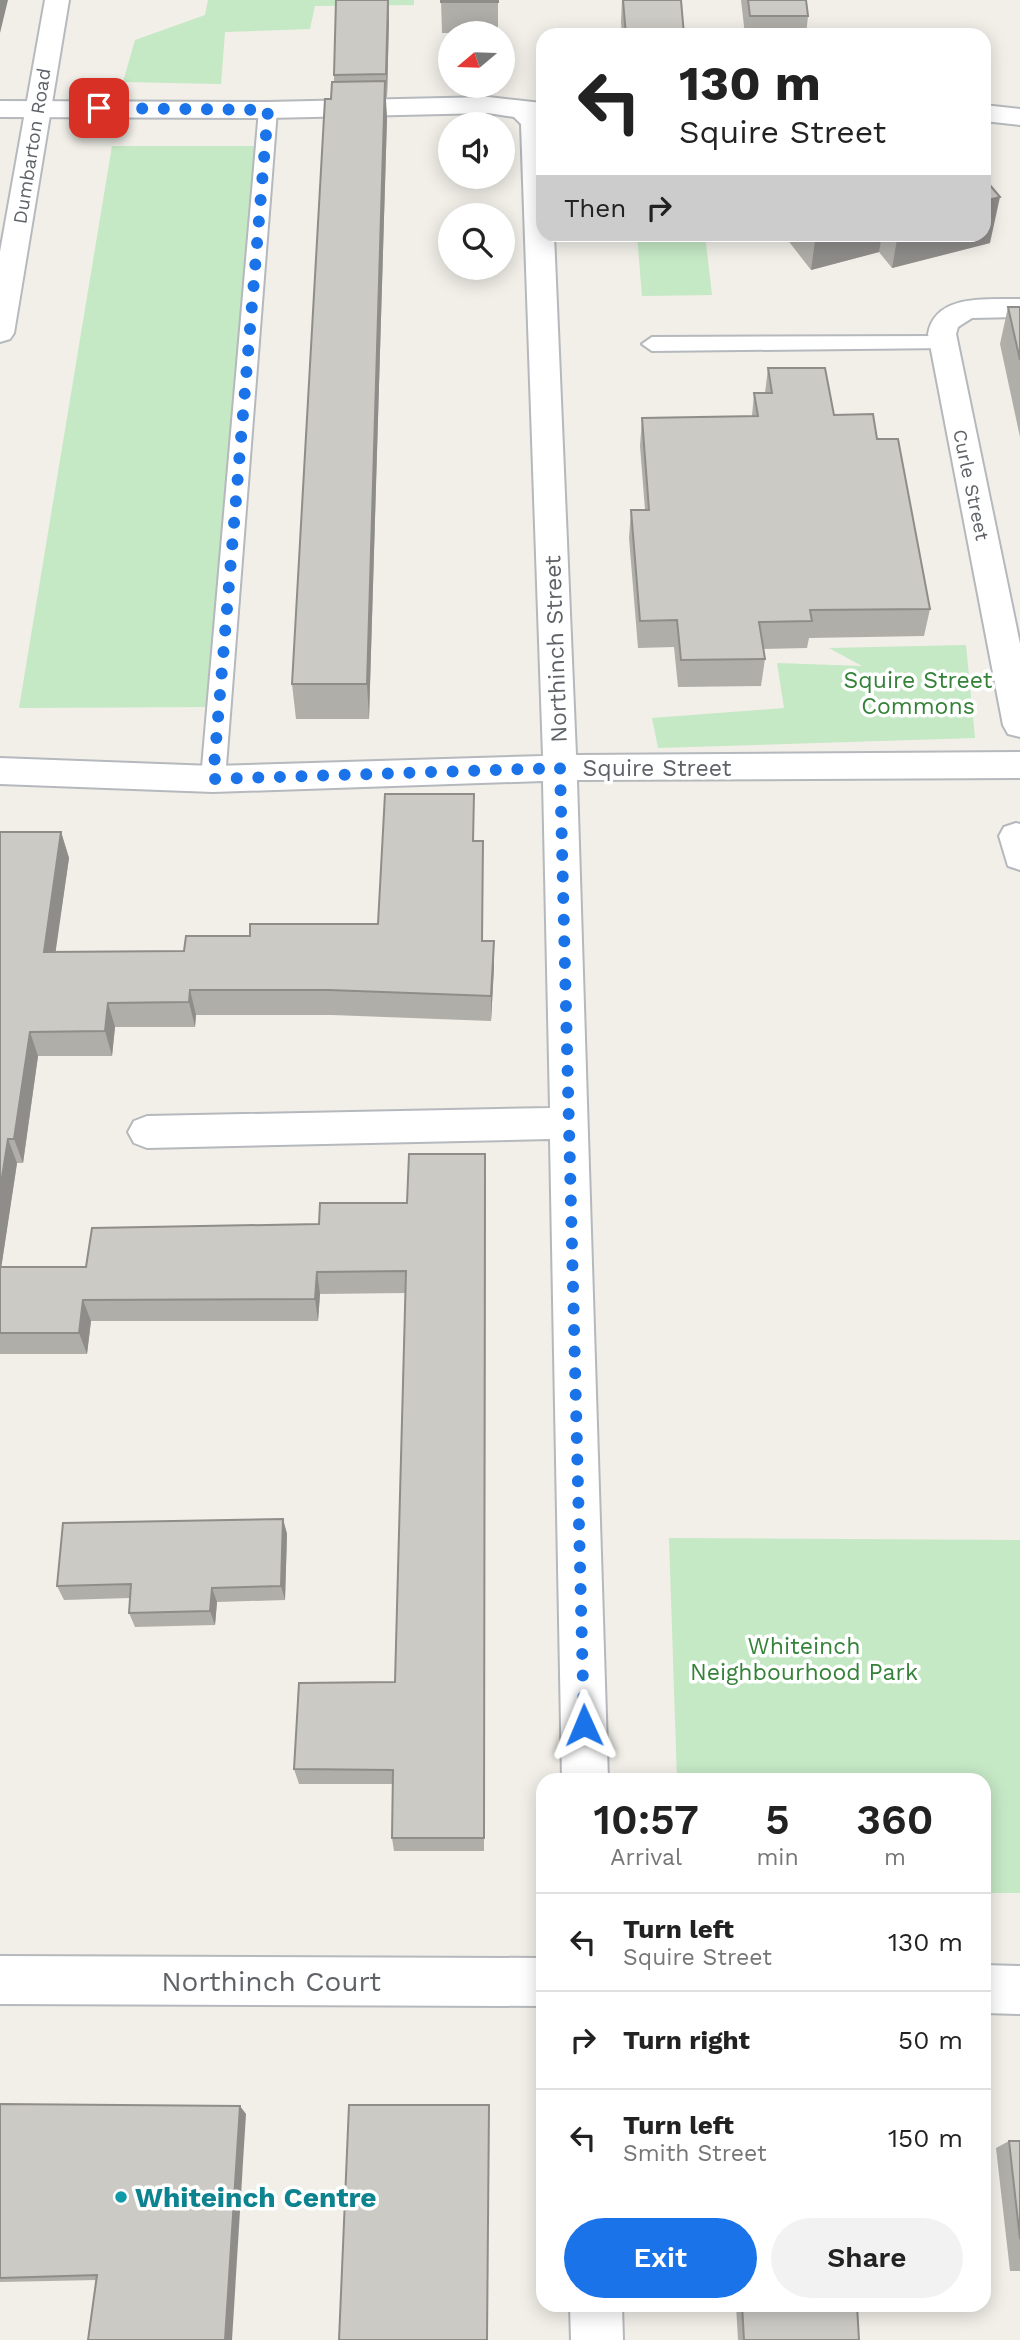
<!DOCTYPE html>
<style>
body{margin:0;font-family:"Work Sans",sans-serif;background:#f2f2f2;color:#222;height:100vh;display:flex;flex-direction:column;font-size:26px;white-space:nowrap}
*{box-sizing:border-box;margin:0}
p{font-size:23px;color:#767676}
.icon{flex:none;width:38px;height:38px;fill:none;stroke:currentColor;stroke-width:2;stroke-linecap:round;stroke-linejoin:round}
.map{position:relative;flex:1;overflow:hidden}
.sheet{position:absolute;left:536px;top:1773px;width:455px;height:539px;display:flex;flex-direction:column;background:#fff;border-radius:21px;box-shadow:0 4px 18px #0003}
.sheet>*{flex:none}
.guide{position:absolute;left:536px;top:28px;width:455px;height:214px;border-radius:21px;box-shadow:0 4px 18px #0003;background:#fff;color:#222;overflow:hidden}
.needle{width:46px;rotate:251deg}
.tools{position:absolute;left:438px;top:21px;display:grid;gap:14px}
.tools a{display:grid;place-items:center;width:77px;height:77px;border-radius:50%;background:#fff;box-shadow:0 4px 18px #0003;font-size:35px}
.pin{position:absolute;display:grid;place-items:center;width:60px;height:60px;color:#fff;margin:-30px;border-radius:14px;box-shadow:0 4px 10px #0006}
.me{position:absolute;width:77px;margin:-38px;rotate:359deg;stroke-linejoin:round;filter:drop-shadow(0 0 5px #0008)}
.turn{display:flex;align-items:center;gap:24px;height:147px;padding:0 28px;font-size:32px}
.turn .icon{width:91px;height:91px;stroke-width:2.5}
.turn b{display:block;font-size:49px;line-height:60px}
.then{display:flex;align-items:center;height:66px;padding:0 28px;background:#0003;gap:14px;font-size:26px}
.eta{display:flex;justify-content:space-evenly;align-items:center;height:119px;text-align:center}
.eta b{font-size:42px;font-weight:600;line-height:49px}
.button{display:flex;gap:14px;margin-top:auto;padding:14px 28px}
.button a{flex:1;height:80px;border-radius:42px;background:#1a73e8;color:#fff;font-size:28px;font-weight:600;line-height:80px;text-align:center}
.button a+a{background:#f2f2f2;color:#222}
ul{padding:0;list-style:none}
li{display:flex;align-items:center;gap:21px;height:98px;padding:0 28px;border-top:2px solid #e0e0e0}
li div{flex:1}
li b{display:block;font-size:26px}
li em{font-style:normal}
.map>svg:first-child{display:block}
.green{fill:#c5e8c5}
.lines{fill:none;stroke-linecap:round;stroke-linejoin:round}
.lane-casing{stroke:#b5b8bc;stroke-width:4}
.street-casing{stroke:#b5b8bc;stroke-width:4}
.secondary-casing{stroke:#b6babf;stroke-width:4}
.lane{fill:#fff;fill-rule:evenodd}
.street{fill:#fff;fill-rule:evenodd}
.secondary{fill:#fff;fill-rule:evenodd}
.wall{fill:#afaea9}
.shaded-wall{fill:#8f8d8a}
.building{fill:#cccac5;stroke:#8f8d8a;stroke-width:2}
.route{stroke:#1a73e8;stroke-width:12;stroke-dasharray:0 21.6}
.culture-dot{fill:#0f9aa8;stroke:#fff;stroke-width:2.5}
.labels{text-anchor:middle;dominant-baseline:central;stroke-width:7;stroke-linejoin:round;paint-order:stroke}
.far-street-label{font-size:19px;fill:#5f6368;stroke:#fff}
.street-label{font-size:23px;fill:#5f6368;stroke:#fff}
.park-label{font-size:23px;fill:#348238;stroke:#fff}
.near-street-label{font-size:28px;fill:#5f6368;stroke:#fff}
.near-culture-label{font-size:28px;font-weight:bold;fill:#0d838f;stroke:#fff;text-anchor:start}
</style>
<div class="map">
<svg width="1020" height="2340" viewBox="0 0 1020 2340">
<rect width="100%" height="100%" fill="#f1efe8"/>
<g class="green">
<polygon points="208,0 414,0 414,5 315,6 310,29 225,32 221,84 123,82 135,40 205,15"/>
<polygon points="112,146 264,146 210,707 19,708"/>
<polygon points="637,235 705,235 712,295 642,296"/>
<polygon points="966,645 975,738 658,748 652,718 784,708 777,663 862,666 829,648"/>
<polygon points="669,1538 1020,1540 1020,1893 984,1893 984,1780 677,1780"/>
</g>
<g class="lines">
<g class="lane-casing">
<g id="lane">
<polygon points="268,104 277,110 225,779 222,785 213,788 204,785 201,779 259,110"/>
<polygon points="942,336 952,343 949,348 652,351 642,344 652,337"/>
</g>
</g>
<g class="street-casing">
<g id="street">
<polygon points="488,97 542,103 542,234 554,234 576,755 1020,752 1020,778 577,780 608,1780 562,1780 550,1139 147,1148 134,1143 128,1132 134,1121 147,1116 550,1108 543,781 213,792 0,784 0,758 213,766 543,756 521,124 514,117 488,113 268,118 0,117 0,101 268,102"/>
<polygon points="984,105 1020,109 1020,125 984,121"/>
<path d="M1020,299V317L972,318L958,327L956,334L1020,644V737L1008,734L1003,725L928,334C935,293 988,300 1020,299Z"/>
<polygon points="1016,823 1020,824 1020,870 1008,866 999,836 1004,827"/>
<polygon points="0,1956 542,1958 542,2006 0,2004"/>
<polygon points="984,1965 1020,1966 1020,2014 984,2013"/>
<polygon points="570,2305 622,2305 623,2340 571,2340"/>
</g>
</g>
<g class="secondary-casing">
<polygon id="secondary" points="45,0 69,0 14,333 10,339 0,342 0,252"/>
</g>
<use href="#lane" class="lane"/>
<use href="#street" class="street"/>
<use href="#secondary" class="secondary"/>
</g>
<g class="wall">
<polygon points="389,0 389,19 387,97 385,97 387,118 369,719 296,719 292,684 334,82 334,75"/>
<polygon points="441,0 498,0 498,33 442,33"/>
<polygon points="622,0 681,0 684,35 622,35 621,22"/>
<polygon points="741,0 806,0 808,16 806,35 745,35"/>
<polygon points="783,234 984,234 990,243 892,268 879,252 811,270"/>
<polygon points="1008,307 1020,307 1020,437 1000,344"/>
<polygon points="768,368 834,415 877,439 930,609 924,636 809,638 807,648 763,649 765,659 761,686 678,687 674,647 638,648 629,538 631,510 645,510 640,446 642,418 752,416 754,393 765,393"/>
<polygon points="474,794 474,841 483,867 483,941 494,967 491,1021 332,1015 196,1015 195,1027 115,1027 112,1056 38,1056 23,1163 17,1163 1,1267 86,1267 319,1224 407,1203 486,1177 484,1851 394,1851 392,1838 393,1784 299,1784 294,1769 395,1682 405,1293 320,1294 318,1321 91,1321 87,1354 0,1354 0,832 61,832 69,858 55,952 184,951 250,936 378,924"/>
<polygon points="283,1519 287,1534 285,1600 217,1602 215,1625 135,1627 129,1613 130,1598 64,1600 57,1586"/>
<polygon points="0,2104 246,2114 97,2280 0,2282"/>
<polygon points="1009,2141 1020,2141 1020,2271 1010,2271 996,2148"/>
<polygon points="736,2305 857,2305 859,2340 738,2340"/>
</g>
<g class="shaded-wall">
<polygon points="0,0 8,0 0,33"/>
<polygon points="389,0 389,19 387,97 386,74"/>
<polygon points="385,81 387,118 369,719 367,684"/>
<polygon points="1000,197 990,243 892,268 898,234 984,234 984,201"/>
<polygon points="816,234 882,234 879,252 811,270"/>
<polygon points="61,832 69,858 52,977 44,952"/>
<polygon points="494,941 494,967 491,1021 491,996"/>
<polygon points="190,990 196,1015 195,1027 189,1002"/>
<polygon points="108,1003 115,1027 112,1056 105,1031"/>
<polygon points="30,1032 38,1056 23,1163 14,1139"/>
<polygon points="8,1139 17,1163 0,1276 0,1190"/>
<polygon points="317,1272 320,1294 318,1321 315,1299"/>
<polygon points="83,1300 91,1321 87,1354 79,1333"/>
<polygon points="283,1519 287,1534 285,1600 281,1586"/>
<polygon points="212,1588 217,1602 215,1625 210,1611"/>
<polygon points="240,2106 246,2114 232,2340 225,2340"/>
</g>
<g class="building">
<polygon points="336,0 388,0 386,74 334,75"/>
<rect x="441" y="0" width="57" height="2"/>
<polygon points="623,0 681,0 684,35 626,35"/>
<polygon points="748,0 806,0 808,16 750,16"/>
<polygon points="385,81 367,684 292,684 325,99 331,99 332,82"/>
<polygon points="984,178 1000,197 984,201"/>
<polygon points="1008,307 1020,307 1020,360"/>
<polygon points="768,368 825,368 834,415 873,414 877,439 898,439 930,609 810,610 812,621 759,622 765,659 681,660 677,620 640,621 631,510 649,510 642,418 758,416 754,393 772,393"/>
<polygon points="385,794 474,794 473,841 483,841 482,941 494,941 491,996 329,990 190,990 189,1002 108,1003 105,1031 30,1032 14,1139 8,1139 0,1190 0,832 61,832 44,952 184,951 186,936 250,936 250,924 378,924"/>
<polygon points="409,1154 485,1154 484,1838 392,1838 393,1770 294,1769 299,1683 395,1682 406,1271 317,1272 315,1299 83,1300 79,1333 0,1333 0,1267 86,1267 92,1228 319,1224 320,1203 407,1203"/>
<polygon points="283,1519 281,1586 212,1588 210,1611 129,1613 131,1584 57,1586 63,1523"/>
<polygon points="0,2104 240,2106 225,2340 88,2340 97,2275 0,2278"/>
<polygon points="349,2105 489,2105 487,2340 339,2340"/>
<polygon points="1009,2141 1020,2141 1020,2239"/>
<polygon points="742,2305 857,2305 859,2340 744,2340"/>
</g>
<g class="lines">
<polyline class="route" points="99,108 268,110 213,779 560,768 584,1725"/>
</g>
<circle class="culture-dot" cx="121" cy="2197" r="7"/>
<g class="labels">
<g class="far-street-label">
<text transform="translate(32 146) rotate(-81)">Dumbarton Road</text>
<text transform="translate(971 485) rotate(78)">Curle Street</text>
</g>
<g class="street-label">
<text transform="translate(556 649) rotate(-92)">Northinch Street</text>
<text x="657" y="768">Squire Street</text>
</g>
<g class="park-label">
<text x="918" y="680">Squire Street<tspan x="918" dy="26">Commons</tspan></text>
<text x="804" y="1646">Whiteinch<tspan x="804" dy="26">Neighbourhood Park</tspan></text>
</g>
<g class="near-street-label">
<text x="271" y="1981">Northinch Court</text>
</g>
<g class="near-culture-label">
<text x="135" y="2197">Whiteinch Centre</text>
</g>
</g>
</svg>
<div class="tools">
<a><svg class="needle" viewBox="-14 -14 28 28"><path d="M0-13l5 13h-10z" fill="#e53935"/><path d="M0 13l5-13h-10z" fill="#767676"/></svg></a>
<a><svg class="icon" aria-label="sound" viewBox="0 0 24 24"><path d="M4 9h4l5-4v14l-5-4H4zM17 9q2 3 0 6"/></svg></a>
<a><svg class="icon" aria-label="search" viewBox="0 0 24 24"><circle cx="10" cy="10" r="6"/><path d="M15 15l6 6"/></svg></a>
</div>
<div class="pin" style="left:99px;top:108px;background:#d93025"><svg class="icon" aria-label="arrive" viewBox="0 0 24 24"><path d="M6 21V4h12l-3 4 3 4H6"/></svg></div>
<svg class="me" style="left:584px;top:1725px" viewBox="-20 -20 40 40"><path d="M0-17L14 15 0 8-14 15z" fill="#1a73e8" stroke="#fff" stroke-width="4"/></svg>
<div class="guide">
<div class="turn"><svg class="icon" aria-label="left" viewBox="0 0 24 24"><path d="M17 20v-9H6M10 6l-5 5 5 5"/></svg><div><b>130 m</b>Squire Street</div></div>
<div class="then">Then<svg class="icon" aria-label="right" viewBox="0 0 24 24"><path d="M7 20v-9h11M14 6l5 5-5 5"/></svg></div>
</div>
<section class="sheet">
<div class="eta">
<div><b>10:57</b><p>Arrival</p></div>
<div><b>5</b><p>min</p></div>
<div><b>360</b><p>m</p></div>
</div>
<ul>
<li><svg class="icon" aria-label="left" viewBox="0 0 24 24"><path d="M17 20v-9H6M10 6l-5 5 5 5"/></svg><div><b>Turn left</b><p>Squire Street</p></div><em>130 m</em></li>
<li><svg class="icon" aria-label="right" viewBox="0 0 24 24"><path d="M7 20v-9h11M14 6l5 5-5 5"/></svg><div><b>Turn right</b></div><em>50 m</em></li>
<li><svg class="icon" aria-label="left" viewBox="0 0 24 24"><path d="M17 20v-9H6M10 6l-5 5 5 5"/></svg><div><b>Turn left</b><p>Smith Street</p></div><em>150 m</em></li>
</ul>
<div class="button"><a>Exit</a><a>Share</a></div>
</section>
</div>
